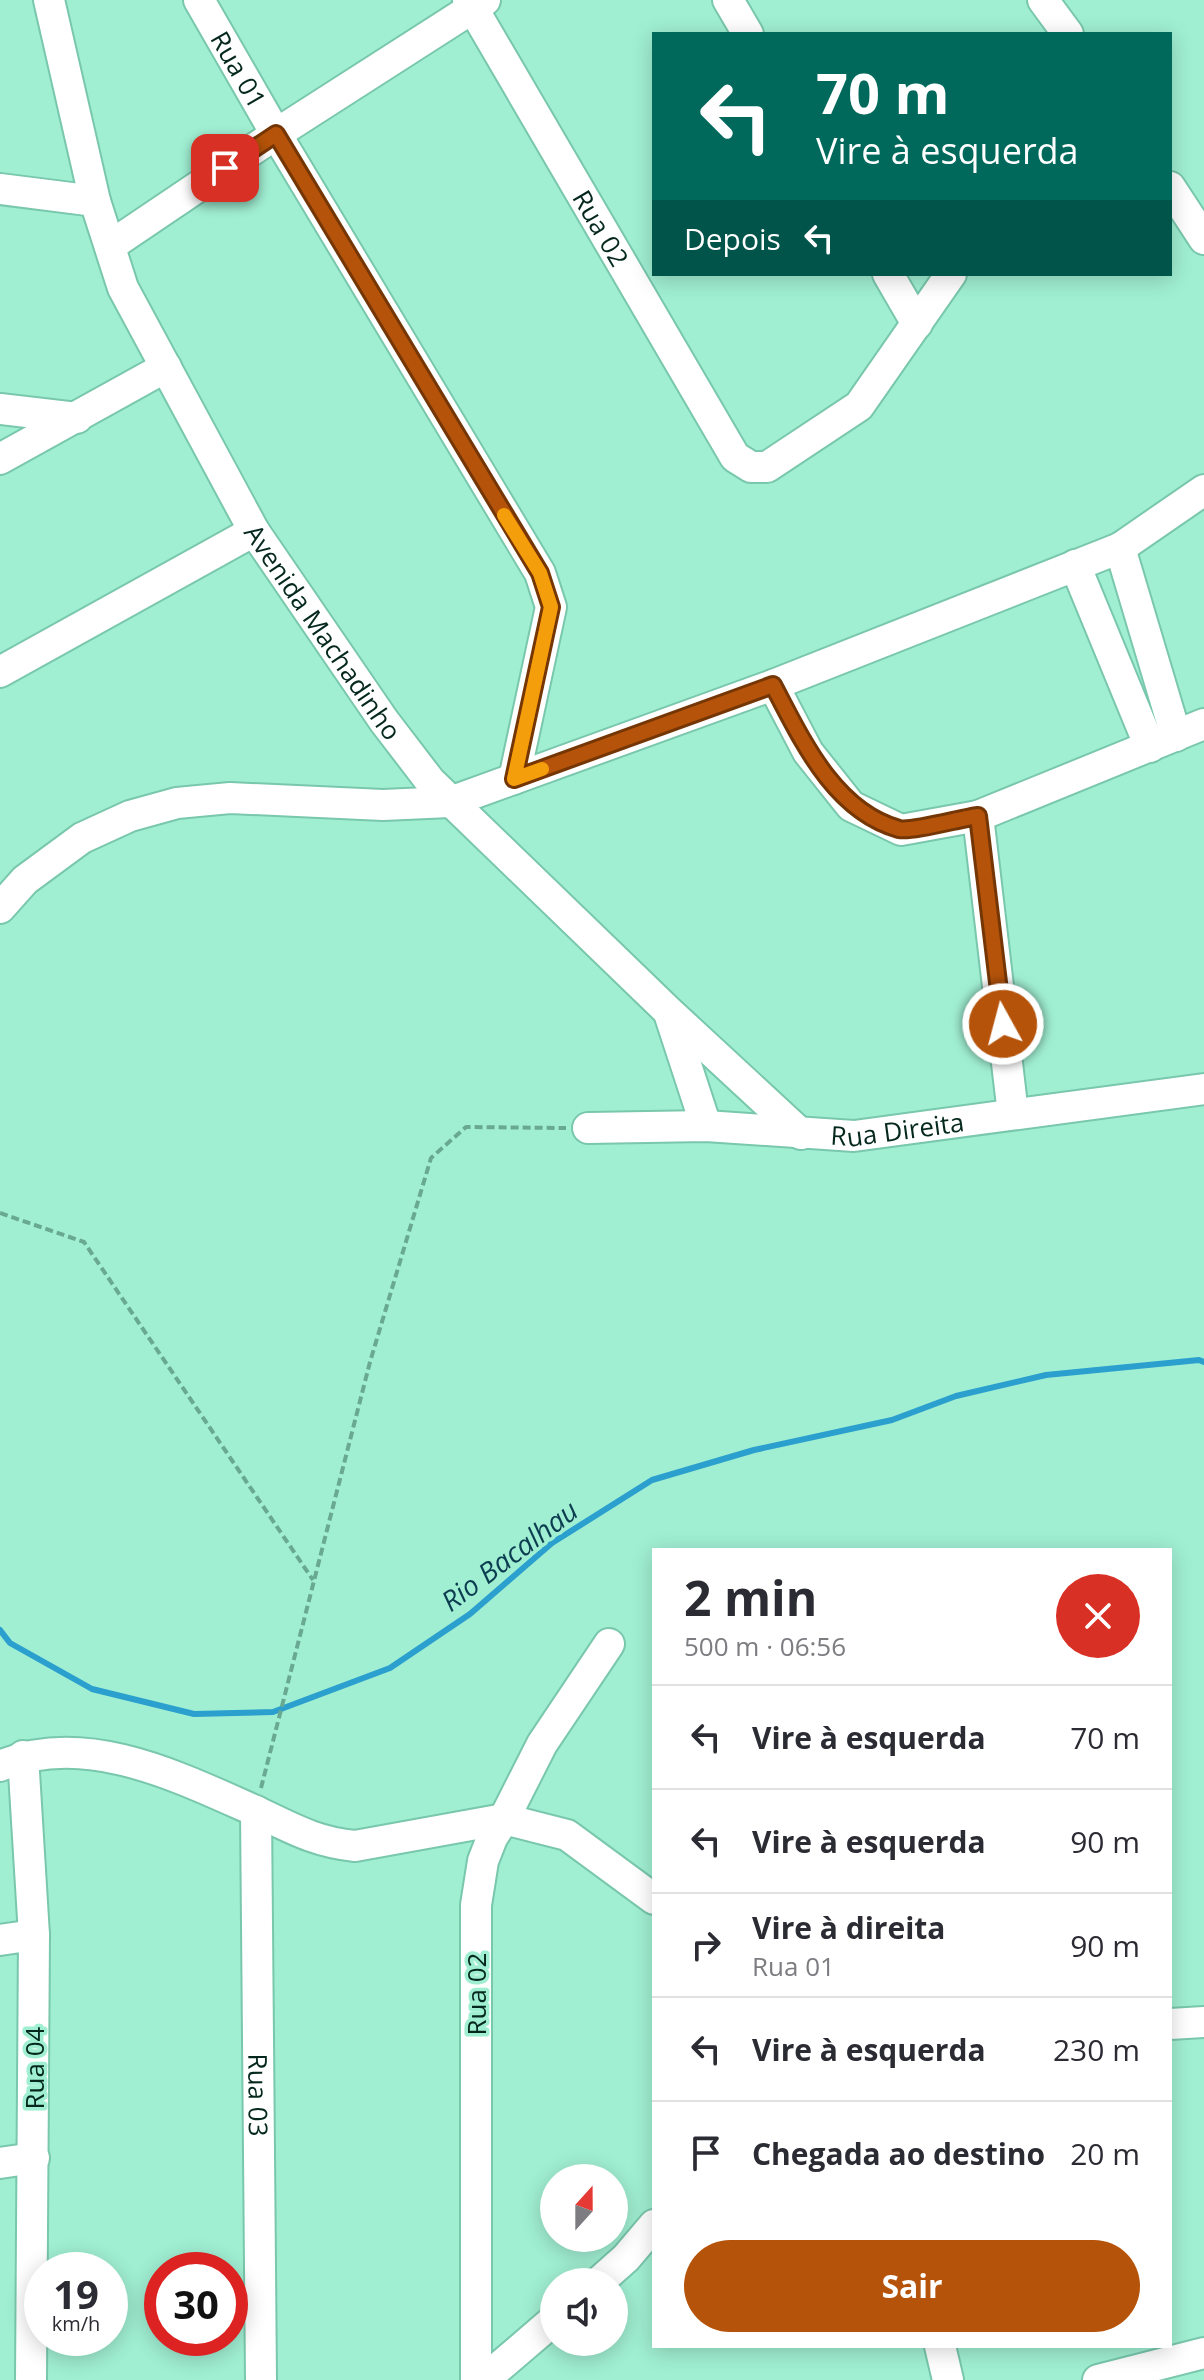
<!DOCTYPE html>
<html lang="pt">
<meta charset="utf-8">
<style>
body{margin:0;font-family:"Open Sans",sans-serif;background:#f2f2f3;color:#2b2b33;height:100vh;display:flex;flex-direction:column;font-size:30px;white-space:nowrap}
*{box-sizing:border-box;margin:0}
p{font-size:26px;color:#7c7c81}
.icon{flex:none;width:44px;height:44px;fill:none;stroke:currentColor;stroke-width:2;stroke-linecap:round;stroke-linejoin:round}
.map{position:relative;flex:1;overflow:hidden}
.panel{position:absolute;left:652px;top:1548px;width:520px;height:800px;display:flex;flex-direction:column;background:#fff;border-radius:0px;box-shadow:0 4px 20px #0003}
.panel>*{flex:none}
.top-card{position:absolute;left:652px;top:32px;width:520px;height:244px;border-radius:0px;box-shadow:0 4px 20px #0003;background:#00695c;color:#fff;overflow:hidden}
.needle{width:52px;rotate:21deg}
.tools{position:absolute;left:540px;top:2164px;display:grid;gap:16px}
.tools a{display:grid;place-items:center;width:88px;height:88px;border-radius:50%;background:#fff;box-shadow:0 4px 20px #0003;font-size:40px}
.speed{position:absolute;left:24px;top:2252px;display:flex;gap:16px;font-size:40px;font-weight:700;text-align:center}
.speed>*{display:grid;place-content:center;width:104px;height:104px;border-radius:50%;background:#fff;box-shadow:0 4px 20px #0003;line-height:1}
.speed small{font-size:20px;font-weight:400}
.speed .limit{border:12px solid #d22;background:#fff;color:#111}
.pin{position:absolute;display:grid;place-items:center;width:68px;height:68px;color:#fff;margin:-34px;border-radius:16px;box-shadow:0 4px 12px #0006}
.me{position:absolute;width:88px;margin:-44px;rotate:353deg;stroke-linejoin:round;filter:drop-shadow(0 0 6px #0008)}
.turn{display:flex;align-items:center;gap:28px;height:168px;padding:0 32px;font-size:36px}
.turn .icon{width:104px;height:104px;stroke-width:2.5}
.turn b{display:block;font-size:56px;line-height:68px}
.then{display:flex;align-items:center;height:76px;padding:0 32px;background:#0003;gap:16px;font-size:30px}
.round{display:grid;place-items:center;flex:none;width:84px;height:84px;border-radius:42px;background:#f2f2f3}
.headline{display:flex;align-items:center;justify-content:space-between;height:136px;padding:0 32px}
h1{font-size:48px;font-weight:700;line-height:60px}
.primary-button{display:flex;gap:16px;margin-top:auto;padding:16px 32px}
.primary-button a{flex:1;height:92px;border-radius:48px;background:#b45309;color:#fff;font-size:32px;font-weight:700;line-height:92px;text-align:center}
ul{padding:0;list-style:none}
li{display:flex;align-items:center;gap:24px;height:104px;padding:0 32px;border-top:2px solid #e1e1e2}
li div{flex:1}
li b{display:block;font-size:30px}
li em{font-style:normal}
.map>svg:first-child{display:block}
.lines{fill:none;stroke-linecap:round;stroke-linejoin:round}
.stream{stroke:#2b9fcd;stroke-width:6}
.minor-casing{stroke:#79c7ac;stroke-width:34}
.path{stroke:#69a993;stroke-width:4;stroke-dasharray:8 4;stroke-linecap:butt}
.minor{stroke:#fff;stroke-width:30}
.route-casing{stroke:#753606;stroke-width:20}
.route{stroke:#b45309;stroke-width:14}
.slow{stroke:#f59e0b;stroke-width:14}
.labels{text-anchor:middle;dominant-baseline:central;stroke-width:7;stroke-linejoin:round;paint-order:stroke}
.street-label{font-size:26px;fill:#05281e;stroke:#a0efd3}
.water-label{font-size:28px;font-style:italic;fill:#0c3c50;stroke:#a0efd3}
</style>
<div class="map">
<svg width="1204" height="2380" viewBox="0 0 1204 2380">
<rect width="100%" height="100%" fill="#a0efd3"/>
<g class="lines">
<polyline class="stream" points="0,1630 10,1643 92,1689 194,1714 273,1712 390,1668 470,1614 552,1543 652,1480 754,1450 892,1420 956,1396 1046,1375 1199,1360 1204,1362"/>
<g class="minor-casing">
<g id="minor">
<path id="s1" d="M49,0L95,201L123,288L254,531L384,721L430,781L668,1011L801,1134"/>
<path id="s2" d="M199,0L276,134L540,573L551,607L514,779"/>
<path id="s3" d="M468,0L735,457L751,467H767L859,406L951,274"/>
<polyline points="728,0 748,34"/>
<polyline points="1043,0 1068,34"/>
<polyline points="1170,187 1204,239"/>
<polyline points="0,189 95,201"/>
<polyline points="110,246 276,134 485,0"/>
<polyline points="888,274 917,324"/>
<polyline points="0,409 77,418"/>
<polyline points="0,459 166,367"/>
<polyline points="1120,548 1176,736"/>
<polyline points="1075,565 1150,747"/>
<polyline points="0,672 254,531"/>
<polyline points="773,685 808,752 851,806 901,830 978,816 1204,724"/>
<polyline points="978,816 1013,1114"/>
<polyline points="0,908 25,880 82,838 130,816 177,803 230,798 383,805 450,802 773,685 1120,548 1204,490"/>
<polyline points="669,1013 706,1126"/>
<path id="s4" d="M588,1128L706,1126L854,1136L1204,1089"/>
<polyline points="23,1756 34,1935 31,2380"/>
<path d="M0,1766C82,1730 175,1775 251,1809C288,1826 313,1842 355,1846L504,1819L567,1835L654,1899"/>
<path id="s5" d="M256,1811L261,2380"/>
<polyline points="0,1940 34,1935"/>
<polyline points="1170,2024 1204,2022"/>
<polyline points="0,2163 34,2158"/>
<polyline points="599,2282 626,2258 654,2225"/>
<polyline points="940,2346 948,2380"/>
<polyline points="476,2380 476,1905 483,1861 492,1838 504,1819 542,1744 609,1644"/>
<polyline points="484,2380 554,2320"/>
<polyline points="1098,2380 1204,2353"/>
</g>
</g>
<g class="path">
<polyline points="0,1213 84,1242 313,1580"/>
<polyline points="261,1788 370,1362 431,1158 466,1127 566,1128"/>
</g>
<use href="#minor" class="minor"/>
</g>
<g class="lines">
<g class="route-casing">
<path id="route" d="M225,168L276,134L540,573L551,607L514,779L773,685C802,740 834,811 899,829C911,832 962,818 978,816L1003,1024"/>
</g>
<use href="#route" class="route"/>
<polyline class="slow" points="504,515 540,573 551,607 514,779 542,769"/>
</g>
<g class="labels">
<g class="street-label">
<text stroke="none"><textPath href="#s2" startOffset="80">Rua 01</textPath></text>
<text stroke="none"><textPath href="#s3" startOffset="264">Rua 02</textPath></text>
<text stroke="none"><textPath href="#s1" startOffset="696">Avenida Machadinho</textPath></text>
<text stroke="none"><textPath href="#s4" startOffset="310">Rua Direita</textPath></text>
<text transform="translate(476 1994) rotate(-90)">Rua 02</text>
<text transform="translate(34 2068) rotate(-90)">Rua 04</text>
<text stroke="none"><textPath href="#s5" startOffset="284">Rua 03</textPath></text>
</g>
<g class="water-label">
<text transform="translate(509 1555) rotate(-37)">Rio Bacalhau</text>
</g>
</g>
</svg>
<div class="tools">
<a><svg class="needle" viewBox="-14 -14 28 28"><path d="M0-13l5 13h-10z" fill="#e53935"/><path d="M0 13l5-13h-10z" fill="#7c7c81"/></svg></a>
<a><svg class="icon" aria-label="sound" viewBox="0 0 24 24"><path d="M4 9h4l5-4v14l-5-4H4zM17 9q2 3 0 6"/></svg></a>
</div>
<div class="speed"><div>19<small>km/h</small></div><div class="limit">30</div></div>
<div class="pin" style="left:225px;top:168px;background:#d93025"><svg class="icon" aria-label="arrive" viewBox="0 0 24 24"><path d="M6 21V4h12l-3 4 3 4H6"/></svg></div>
<svg class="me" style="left:1003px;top:1024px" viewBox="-20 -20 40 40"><circle r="17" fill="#b45309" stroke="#fff" stroke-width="3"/><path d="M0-11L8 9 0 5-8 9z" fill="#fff"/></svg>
<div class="top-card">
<div class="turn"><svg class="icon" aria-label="left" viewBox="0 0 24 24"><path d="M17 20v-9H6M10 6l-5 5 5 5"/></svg><div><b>70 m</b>Vire à esquerda</div></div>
<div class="then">Depois<svg class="icon" aria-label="left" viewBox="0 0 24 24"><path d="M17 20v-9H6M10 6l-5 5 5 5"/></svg></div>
</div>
<section class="panel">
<div class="headline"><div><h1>2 min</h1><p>500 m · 06:56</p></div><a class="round" style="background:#d93025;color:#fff"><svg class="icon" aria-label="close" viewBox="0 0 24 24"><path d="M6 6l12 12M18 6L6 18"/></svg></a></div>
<ul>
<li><svg class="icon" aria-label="left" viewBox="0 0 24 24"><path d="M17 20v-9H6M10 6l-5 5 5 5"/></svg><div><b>Vire à esquerda</b></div><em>70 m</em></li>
<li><svg class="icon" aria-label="left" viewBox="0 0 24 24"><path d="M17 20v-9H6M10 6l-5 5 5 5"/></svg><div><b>Vire à esquerda</b></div><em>90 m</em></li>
<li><svg class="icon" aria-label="right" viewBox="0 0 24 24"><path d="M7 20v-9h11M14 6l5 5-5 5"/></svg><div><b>Vire à direita</b><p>Rua 01</p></div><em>90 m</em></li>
<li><svg class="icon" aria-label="left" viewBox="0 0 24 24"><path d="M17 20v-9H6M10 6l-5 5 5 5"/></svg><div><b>Vire à esquerda</b></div><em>230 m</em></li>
<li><svg class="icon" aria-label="arrive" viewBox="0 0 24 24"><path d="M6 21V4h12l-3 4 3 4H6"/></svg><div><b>Chegada ao destino</b></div><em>20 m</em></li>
</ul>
<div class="primary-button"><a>Sair</a></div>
</section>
</div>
